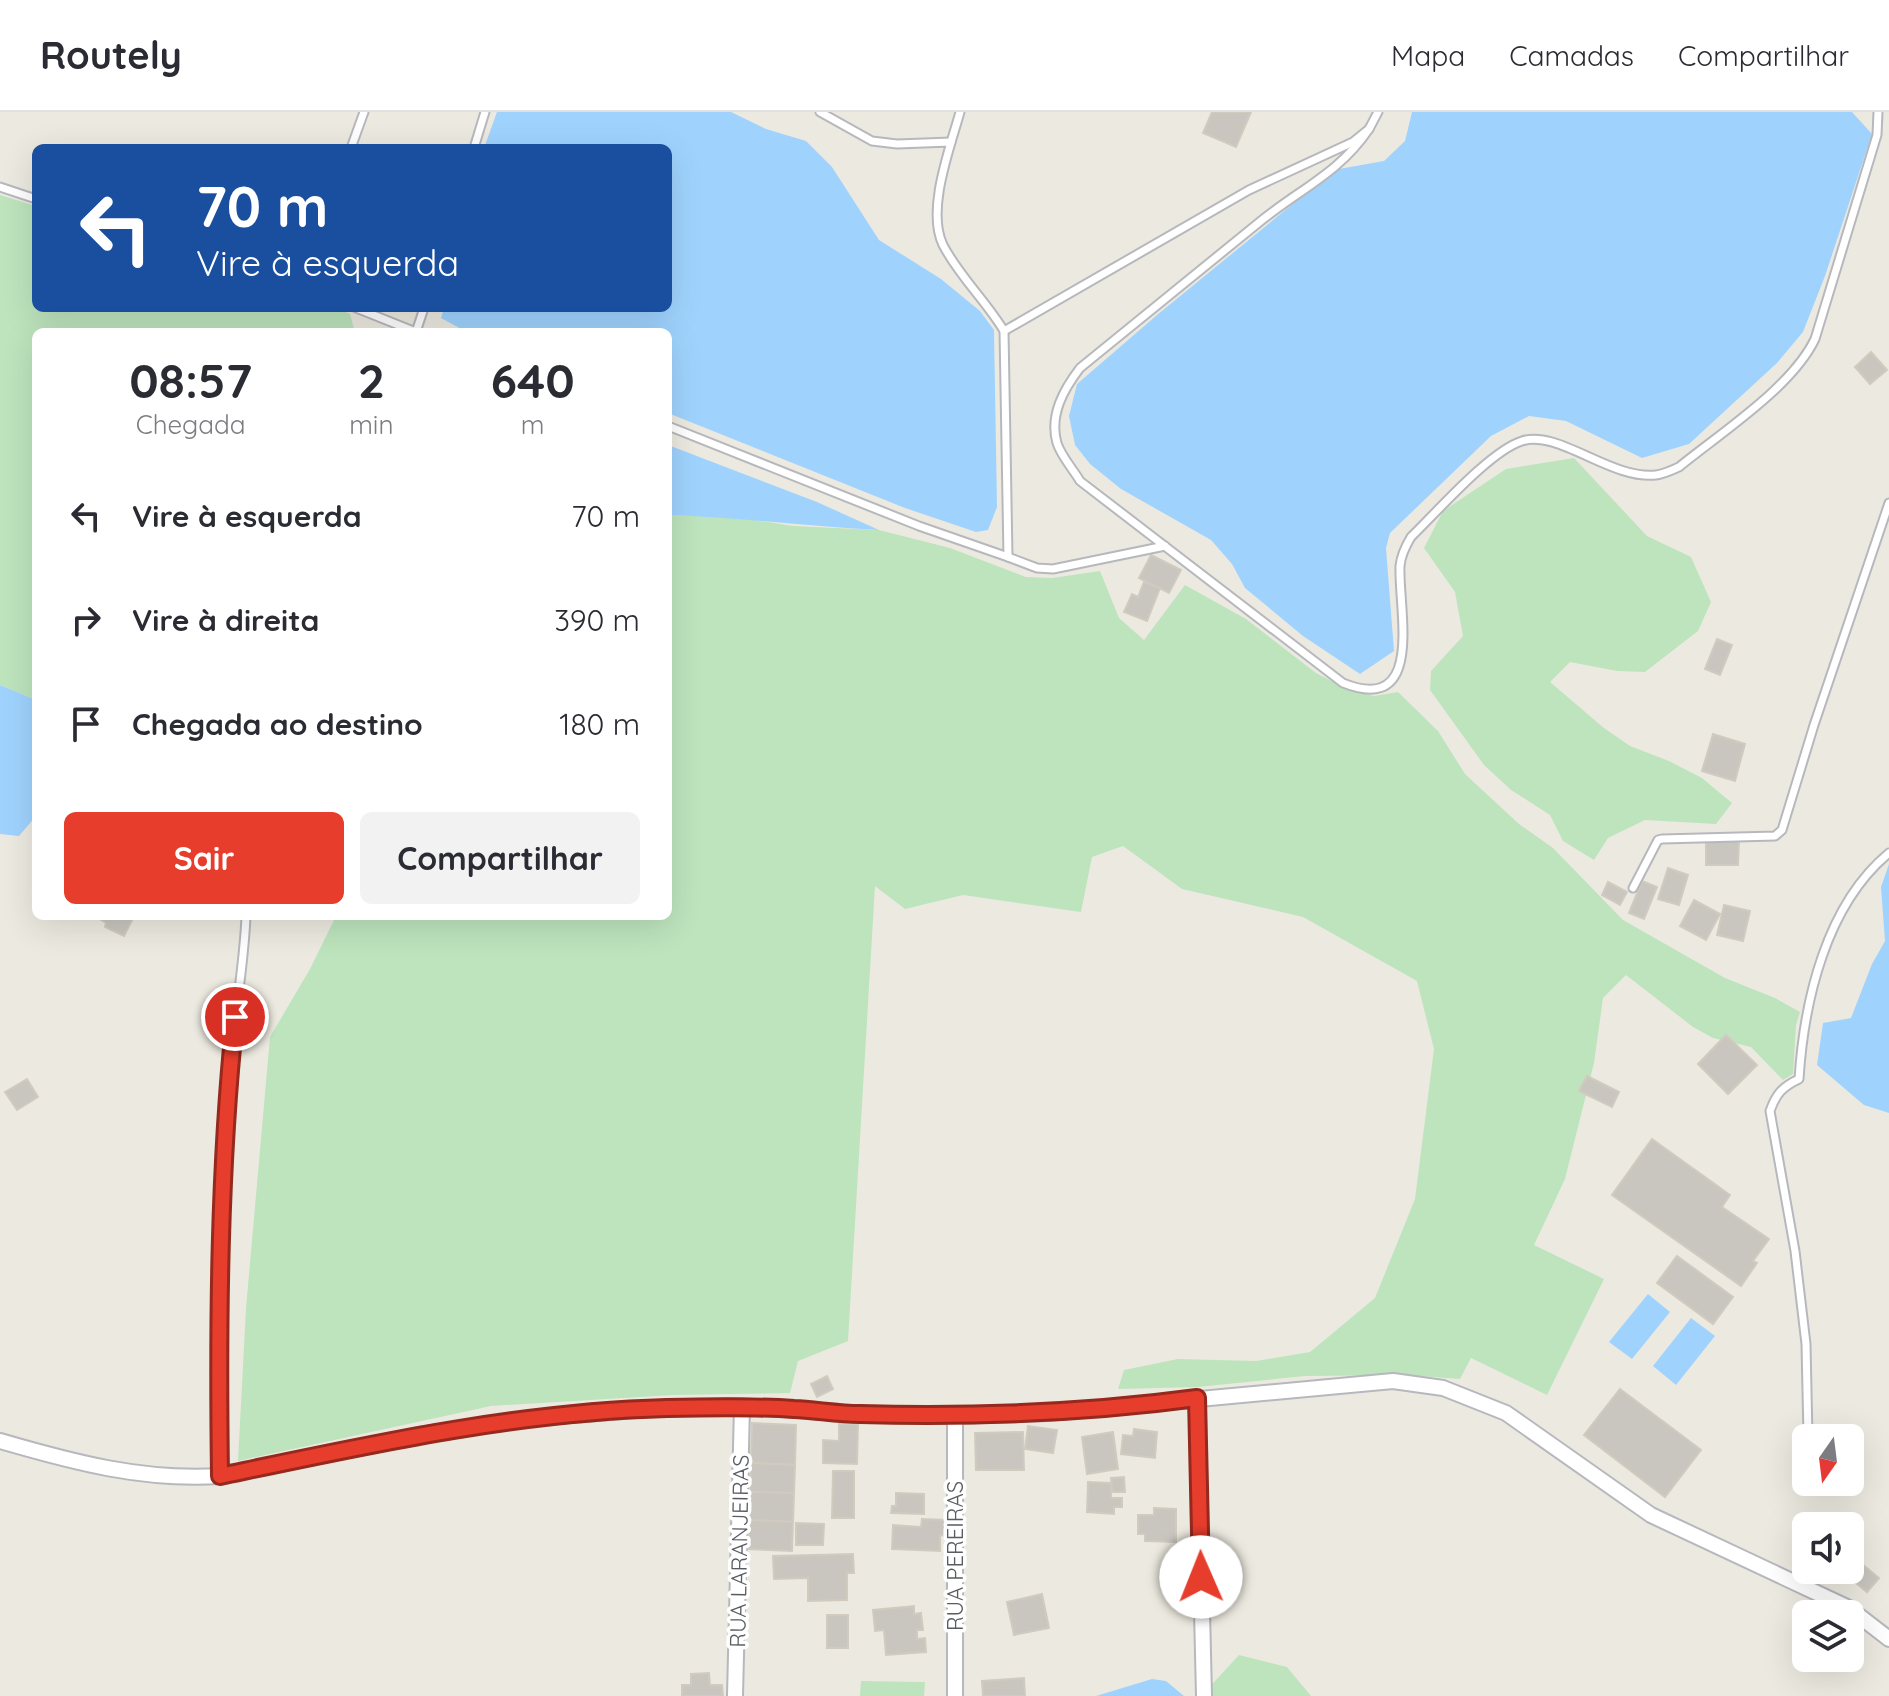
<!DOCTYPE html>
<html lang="pt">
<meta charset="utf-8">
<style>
body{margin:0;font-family:Quicksand,sans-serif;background:#f2f2f3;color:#2b2b33;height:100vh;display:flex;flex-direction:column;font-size:30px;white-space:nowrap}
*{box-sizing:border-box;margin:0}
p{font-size:26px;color:#7c7c81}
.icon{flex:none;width:44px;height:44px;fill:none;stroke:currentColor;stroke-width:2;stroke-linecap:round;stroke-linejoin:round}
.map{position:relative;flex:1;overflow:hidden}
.sheet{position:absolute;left:32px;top:216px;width:640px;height:592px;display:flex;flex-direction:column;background:#fff;border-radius:12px;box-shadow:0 8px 32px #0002}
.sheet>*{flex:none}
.top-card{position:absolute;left:32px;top:32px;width:640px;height:168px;border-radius:12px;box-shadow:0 8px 32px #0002;background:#1a4fa0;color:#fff;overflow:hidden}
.needle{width:52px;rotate:194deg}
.buttons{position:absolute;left:1792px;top:1312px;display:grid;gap:16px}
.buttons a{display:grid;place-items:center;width:72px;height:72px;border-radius:12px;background:#fff;box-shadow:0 8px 32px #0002;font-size:40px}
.pin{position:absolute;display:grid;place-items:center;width:68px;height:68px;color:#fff;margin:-34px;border:4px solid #fff;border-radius:50%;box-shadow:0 2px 8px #0007}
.me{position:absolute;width:88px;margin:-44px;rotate:359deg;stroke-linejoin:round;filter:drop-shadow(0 0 6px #0008)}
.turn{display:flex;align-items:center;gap:28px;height:168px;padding:0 32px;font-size:36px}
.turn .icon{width:104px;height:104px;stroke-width:2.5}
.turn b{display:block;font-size:56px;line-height:68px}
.eta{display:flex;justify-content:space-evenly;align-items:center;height:136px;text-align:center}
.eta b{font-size:48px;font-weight:700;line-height:56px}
.button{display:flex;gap:16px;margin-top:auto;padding:16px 32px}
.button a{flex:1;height:92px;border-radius:12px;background:#e63d2c;color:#fff;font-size:32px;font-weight:700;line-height:92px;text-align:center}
.button a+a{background:#f2f2f3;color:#2b2b33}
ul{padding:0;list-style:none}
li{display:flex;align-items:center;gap:24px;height:104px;padding:0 32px}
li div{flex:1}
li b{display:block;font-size:30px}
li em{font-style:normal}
header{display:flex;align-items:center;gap:48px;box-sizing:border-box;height:112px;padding:0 40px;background:#fff;border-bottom:2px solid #e1e1e2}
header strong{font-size:38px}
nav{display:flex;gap:44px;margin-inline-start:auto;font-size:28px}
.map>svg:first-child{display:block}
.green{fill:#bde4bd}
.water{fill:#9fd3fe}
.building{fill:#c9c6c0;stroke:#d1cbbf;stroke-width:2}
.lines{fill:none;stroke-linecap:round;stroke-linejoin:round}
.lane-casing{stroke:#b6b8bd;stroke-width:11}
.street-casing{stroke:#b6b8bd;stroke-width:18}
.lane{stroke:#fff;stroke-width:7}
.street{stroke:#fff;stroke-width:14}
.route-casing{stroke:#96281d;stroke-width:20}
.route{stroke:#e63d2c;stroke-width:14}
.labels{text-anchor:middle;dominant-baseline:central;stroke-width:7;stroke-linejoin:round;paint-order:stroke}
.street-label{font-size:22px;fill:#595d61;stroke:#fff}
</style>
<header>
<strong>Routely</strong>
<nav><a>Mapa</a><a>Camadas</a><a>Compartilhar</a></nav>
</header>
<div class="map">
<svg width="1889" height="1584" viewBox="0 0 1889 1584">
<rect width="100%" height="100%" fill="#eceae0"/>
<g class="green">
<polygon points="0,83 36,94 36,196 336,196 350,202 355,220 36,220 36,588 0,573"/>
<polygon points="1574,346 1647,424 1691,445 1711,490 1698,519 1645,560 1617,559 1570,550 1550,570 1604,616 1630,634 1669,649 1702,666 1732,691 1716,712 1645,708 1608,726 1594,748 1563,729 1550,703 1511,678 1484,653 1430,578 1431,559 1463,524 1455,480 1424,436 1443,399 1506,357"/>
<polygon points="668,403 736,405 793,414 879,418 950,436 1026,465 1052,466 1100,459 1119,506 1144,528 1185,473 1246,507 1316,561 1349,578 1374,584 1398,580 1438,619 1465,662 1519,712 1553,736 1623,808 1725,866 1775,886 1800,900 1796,913 1793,962 1783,968 1751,935 1713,926 1693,915 1626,863 1603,886 1594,951 1565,1067 1534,1133 1604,1167 1547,1283 1471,1246 1460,1267 1407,1263 1305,1264 1198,1275 1118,1277 1124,1258 1178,1247 1256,1249 1310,1240 1375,1186 1415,1087 1434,937 1417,869 1303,805 1182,777 1123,734 1092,745 1081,800 963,783 905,797 875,774 848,1229 798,1249 790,1281 673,1283 491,1294 238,1349 246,1196 270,925 310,857 336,804 668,804"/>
<polygon points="1239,1543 1287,1555 1311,1584 1203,1584 1204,1581"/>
<polygon points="861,1569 925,1570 924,1584 860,1584"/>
</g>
<g class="water">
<polygon points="497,0 731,0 766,17 806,29 832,55 879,128 941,167 980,199 994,218 997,395 988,418 976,420 905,396 668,301 668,220 467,220 441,206 444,196 668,196 668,36 484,36"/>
<polygon points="1412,0 1852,0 1872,22 1825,164 1803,220 1777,251 1689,332 1642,346 1566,309 1529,304 1491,324 1390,421 1386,436 1394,539 1360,562 1303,524 1245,476 1232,452 1211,428 1121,377 1090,352 1075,333 1069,304 1077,272 1157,203 1300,86 1339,57 1384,49 1405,29"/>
<path d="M668,333L817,390L879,418C808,415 739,405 668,403Z"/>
<polygon points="0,573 36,588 36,704 19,724 0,722"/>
<polygon points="1889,752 1889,1001 1864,993 1817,953 1823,911 1851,906 1872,852 1885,829 1881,775"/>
<polygon points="1648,1182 1670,1200 1632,1247 1609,1230"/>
<polygon points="1691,1206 1715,1224 1676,1273 1653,1254"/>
<polygon points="1152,1567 1166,1569 1184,1584 1096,1584"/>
</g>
<g class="building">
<polygon points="1212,0 1251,0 1236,35 1203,21"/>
<polygon points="1871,240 1887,258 1870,272 1855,255"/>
<polygon points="1151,443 1181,458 1169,481 1139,466"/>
<polygon points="1144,470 1160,476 1147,509 1124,500 1132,482 1138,485"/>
<polygon points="1717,527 1732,533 1720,563 1705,557"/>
<polygon points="1713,622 1745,632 1735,669 1702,659"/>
<polygon points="1706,729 1739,729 1738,753 1706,753"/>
<polygon points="1668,756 1688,763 1679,793 1658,787"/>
<polygon points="1642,769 1657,775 1644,807 1629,801"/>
<polygon points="1608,770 1627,780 1620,793 1602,783"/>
<polygon points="1694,788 1720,802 1706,828 1680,814"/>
<polygon points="1724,793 1750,799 1743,829 1717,823"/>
<polygon points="95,804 134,804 124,824 105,815 106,811"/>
<polygon points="1726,923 1757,953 1728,982 1698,952"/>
<polygon points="1587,964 1619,980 1612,995 1579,979"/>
<polygon points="27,967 38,985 17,998 5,980"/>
<polygon points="1652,1027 1730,1083 1722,1095 1769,1127 1753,1149 1757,1151 1741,1174 1612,1083"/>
<polygon points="1677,1144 1733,1185 1713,1212 1657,1171"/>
<polygon points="827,1264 833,1277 817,1285 811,1272"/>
<polygon points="1620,1277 1701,1338 1665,1385 1584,1323"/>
<polygon points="752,1311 796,1313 795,1353 751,1351"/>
<polygon points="839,1312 858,1312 857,1352 823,1351 823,1328 839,1329"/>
<polygon points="1028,1314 1057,1318 1053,1341 1025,1337"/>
<polygon points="1134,1317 1157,1320 1155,1346 1121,1342 1123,1323 1133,1324"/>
<polygon points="1023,1320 1024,1358 976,1358 975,1321"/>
<polygon points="1113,1320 1118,1357 1087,1362 1082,1325"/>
<polygon points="751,1351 795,1353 794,1381 750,1380"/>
<polygon points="833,1359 854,1359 854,1406 832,1406"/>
<polygon points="1124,1365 1125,1380 1112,1380 1111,1366"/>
<polygon points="1088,1370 1111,1371 1111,1386 1122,1386 1122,1395 1114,1395 1114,1402 1087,1400"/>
<polygon points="750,1380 794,1381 793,1410 749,1408"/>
<polygon points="896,1381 924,1382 924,1402 891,1401 892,1394 896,1394"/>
<polygon points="1154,1396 1176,1397 1176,1430 1145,1429 1145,1422 1138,1422 1138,1403 1154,1403"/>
<polygon points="922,1407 946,1408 945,1424 940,1423 940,1439 892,1437 893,1413 921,1415"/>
<polygon points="749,1408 793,1410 792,1439 748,1437"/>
<polygon points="796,1411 824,1412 823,1433 796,1433"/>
<polygon points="853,1442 854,1461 847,1461 847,1488 808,1489 808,1466 774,1467 773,1444"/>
<polygon points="1850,1442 1879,1466 1867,1480 1840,1458 1850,1458"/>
<polygon points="1042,1482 1049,1516 1014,1523 1007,1490"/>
<polygon points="914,1494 914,1502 921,1501 923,1518 917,1518 917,1527 925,1526 926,1540 886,1543 884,1518 875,1519 873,1498"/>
<rect x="827" y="1503" width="21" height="33"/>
<polygon points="709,1561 710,1573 722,1573 723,1584 682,1584 682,1573 691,1573 691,1562"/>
<polygon points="1024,1566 1025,1584 983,1584 982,1569"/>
</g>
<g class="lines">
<g class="lane-casing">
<g id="lane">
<polyline points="820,0 872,29 897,32 951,30"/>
<path d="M1369,17C1340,60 1302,76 1262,108C1201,157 1141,207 1080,256C1064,277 1049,303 1057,331C1061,344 1073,357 1080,369L1343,571C1426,604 1398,497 1400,454C1401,443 1405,435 1411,425C1437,400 1490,339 1522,329C1558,317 1611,368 1656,363C1664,362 1672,358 1679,355C1722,320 1792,275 1815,227L1877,23L1878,0"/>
<polyline points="351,36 364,0"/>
<polyline points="474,36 485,0"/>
<polyline points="0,75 36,87"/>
<polyline points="356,196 416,220"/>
<polyline points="1004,219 1249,78 1353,30 1369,17 1378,0"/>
<polyline points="416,220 424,196"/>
<path d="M668,314L919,414L1008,445L1004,219C986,189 959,164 943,133C926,98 950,36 960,0"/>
<polyline points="1008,445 1037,456 1053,457 1165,434"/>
<polyline points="1633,776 1658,728 1662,727 1775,724 1782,718 1814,613 1889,391"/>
<path d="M1808,1325L1806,1232L1795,1139L1770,999C1776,982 1782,975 1799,967C1804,889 1826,793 1889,741"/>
<path d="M220,1364C218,1228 220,1092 230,956C234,905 244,855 246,804"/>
</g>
</g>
<g class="street-casing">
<g id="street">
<polyline points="1197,1286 1204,1584"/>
<path d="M0,1329C72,1350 143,1369 220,1364L419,1323L533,1306L662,1296L742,1294L855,1302L955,1304L1049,1301L1393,1269L1443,1276L1506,1301L1651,1403L1849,1496L1889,1527"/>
<polyline points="735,1584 742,1294"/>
<polyline points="955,1584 955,1304"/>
</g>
</g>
<use href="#lane" class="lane"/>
<use href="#street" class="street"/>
</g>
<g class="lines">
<g class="route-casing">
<path id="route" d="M235,905C219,1057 218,1211 220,1364C367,1333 515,1300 667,1296C709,1295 751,1294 794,1297C816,1298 838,1302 860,1302C973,1305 1085,1301 1197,1286L1201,1465"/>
</g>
<use href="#route" class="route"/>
</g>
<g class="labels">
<g class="street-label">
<text transform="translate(739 1439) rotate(-89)">RUA LARANJEIRAS</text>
<text transform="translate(955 1444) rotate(-90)">RUA PEREIRAS</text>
</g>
</g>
</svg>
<div class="buttons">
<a><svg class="needle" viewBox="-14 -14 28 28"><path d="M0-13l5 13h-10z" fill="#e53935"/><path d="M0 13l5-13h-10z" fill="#7c7c81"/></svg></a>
<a><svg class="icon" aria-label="sound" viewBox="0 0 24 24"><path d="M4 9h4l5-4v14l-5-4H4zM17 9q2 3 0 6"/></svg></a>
<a><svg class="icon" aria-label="layers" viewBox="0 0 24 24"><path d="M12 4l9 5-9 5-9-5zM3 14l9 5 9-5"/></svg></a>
</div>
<div class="pin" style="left:235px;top:905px;background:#d93025"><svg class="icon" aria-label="arrive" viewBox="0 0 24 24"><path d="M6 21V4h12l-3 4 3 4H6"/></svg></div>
<svg class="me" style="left:1201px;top:1465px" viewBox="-20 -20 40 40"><circle r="19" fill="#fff"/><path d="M0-13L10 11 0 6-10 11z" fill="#e63d2c"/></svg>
<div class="top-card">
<div class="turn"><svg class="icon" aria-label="left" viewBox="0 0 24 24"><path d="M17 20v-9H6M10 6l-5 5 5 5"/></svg><div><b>70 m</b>Vire à esquerda</div></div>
</div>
<section class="sheet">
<div class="eta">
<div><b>08:57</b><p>Chegada</p></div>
<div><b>2</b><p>min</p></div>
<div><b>640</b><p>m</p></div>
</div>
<ul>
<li><svg class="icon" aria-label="left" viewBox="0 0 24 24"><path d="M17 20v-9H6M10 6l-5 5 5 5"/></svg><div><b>Vire à esquerda</b></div><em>70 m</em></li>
<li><svg class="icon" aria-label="right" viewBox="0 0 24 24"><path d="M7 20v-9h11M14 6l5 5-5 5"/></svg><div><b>Vire à direita</b></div><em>390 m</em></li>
<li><svg class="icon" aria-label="arrive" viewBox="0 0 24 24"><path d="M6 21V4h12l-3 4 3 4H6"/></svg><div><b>Chegada ao destino</b></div><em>180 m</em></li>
</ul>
<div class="button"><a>Sair</a><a>Compartilhar</a></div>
</section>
</div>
